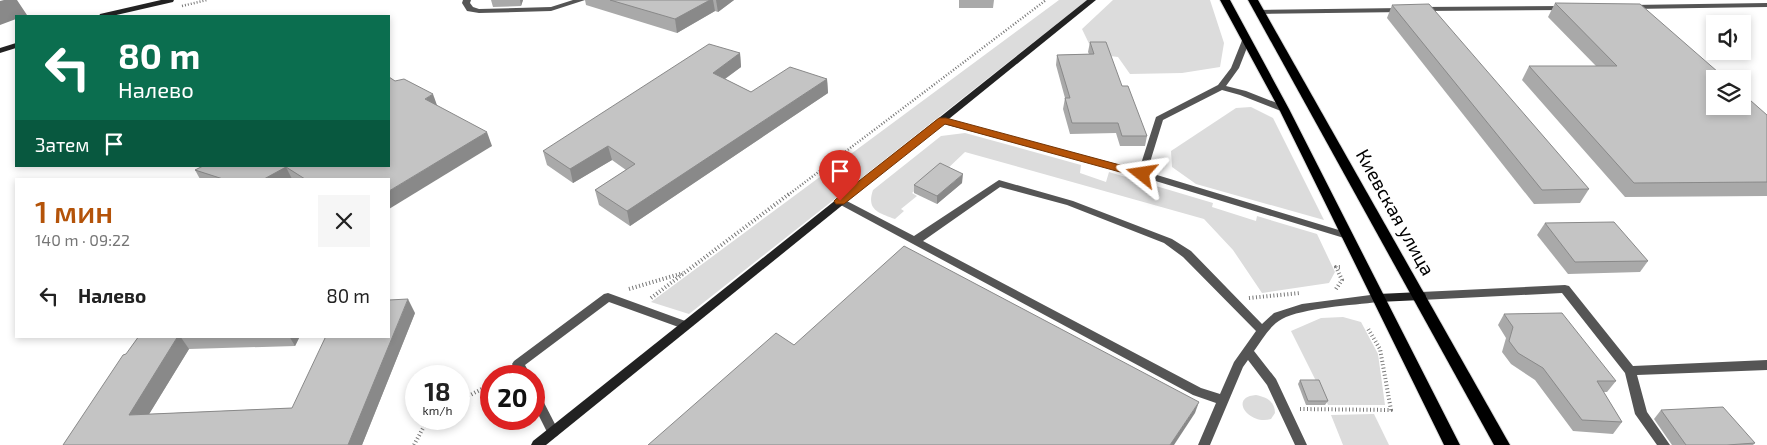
<!DOCTYPE html>
<html lang="ru">
<meta charset="utf-8">
<style>
body{margin:0;font-family:"Exo 2",sans-serif;background:#f6f6f6;color:#222;height:100vh;display:flex;flex-direction:column;font-size:19px;white-space:nowrap}
*{box-sizing:border-box;margin:0}
p{font-size:16px;color:#767676}
.icon{flex:none;width:28px;height:28px;fill:none;stroke:currentColor;stroke-width:2;stroke-linecap:round;stroke-linejoin:round}
.map{position:relative;flex:1;overflow:hidden}
.drawer{position:absolute;left:15px;top:178px;width:375px;height:160px;display:flex;flex-direction:column;background:#fff;border-radius:0px;box-shadow:0 2px 8px #0003}
.drawer>*{flex:none}
.guide{position:absolute;left:15px;top:15px;width:375px;height:152px;border-radius:0px;box-shadow:0 2px 8px #0003;background:#0b6e4f;color:#fff;overflow:hidden}
.controls{position:absolute;left:1706px;top:15px;display:grid;gap:10px}
.controls a{display:grid;place-items:center;width:45px;height:45px;border-radius:0px;background:#fff;box-shadow:0 2px 8px #0003;font-size:25px}
.speed{position:absolute;left:405px;top:365px;display:flex;gap:10px;font-size:25px;font-weight:700;text-align:center}
.speed>*{display:grid;place-content:center;width:65px;height:65px;border-radius:50%;background:#fff;box-shadow:0 2px 8px #0003;line-height:1}
.speed small{font-size:12px;font-weight:400}
.speed .limit{border:8px solid #d22;background:#fff;color:#111}
.pin{position:absolute;display:grid;place-items:center;width:42px;height:42px;color:#fff;margin:-51px -21px;border-radius:50% 50% 50% 0;rotate:-45deg;box-shadow:0 0 5px #0007}
.pin .icon{rotate:45deg}
.me{position:absolute;width:55px;margin:-28px;rotate:285deg;stroke-linejoin:round;filter:drop-shadow(0 0 4px #0008)}
.turn{display:flex;align-items:center;gap:18px;height:105px;padding:0 20px;font-size:22px}
.turn .icon{width:65px;height:65px;stroke-width:2.5}
.turn b{display:block;font-size:35px;line-height:42px}
.then{display:flex;align-items:center;height:48px;padding:0 20px;background:#0003;gap:10px;font-size:19px}
.round{display:grid;place-items:center;flex:none;width:52px;height:52px;border-radius:0px;background:#f6f6f6}
.overview{display:flex;align-items:center;justify-content:space-between;height:85px;padding:0 20px}
h1{font-size:30px;font-weight:600;line-height:38px;color:#b45309}
ul{padding:0;list-style:none}
li{display:flex;align-items:center;gap:15px;height:65px;padding:0 20px}
li div{flex:1}
li b{display:block;font-size:19px}
li em{font-style:normal}
.map>svg:first-child{display:block}
.green{fill:#dcdcdc}
.lines{fill:none;stroke-linecap:round;stroke-linejoin:round}
.primary-casing{stroke:#dbdbdb;stroke-width:2}
.path-far1{stroke:#777;stroke-width:2.5;stroke-dasharray:1 2;stroke-linecap:butt}
.path{stroke:#777;stroke-width:4;stroke-dasharray:1 2.5;stroke-linecap:butt}
.lane{fill:#555;fill-rule:evenodd}
.secondary{fill:#222;fill-rule:evenodd}
.primary{fill:#000;fill-rule:evenodd}
.wall{fill:#a9a9a9}
.shaded-wall{fill:#898989}
.building{fill:#c4c4c4;stroke:#898989}
.route{fill:#b45309;stroke:#753606}
.labels{text-anchor:middle;dominant-baseline:central;stroke-width:4.5;stroke-linejoin:round;paint-order:stroke}
.street-label{font-size:19px;fill:#000;stroke:#fff}
</style>
<div class="map">
<svg width="1767" height="445" viewBox="0 0 1767 445">
<rect width="100%" height="100%" fill="#fff"/>
<g class="green">
<polygon points="1059,0 1087,0 689,314 651,302"/>
<polygon points="1113,0 1210,0 1224,43 1220,67 1182,73 1130,74 1118,57 1094,54 1082,29"/>
<polygon points="1251,107 1273,118 1324,220 1196,184 1172,167 1171,151 1236,108"/>
<path d="M965,133L1081,165L1080,173L1106,182L1109,172L1213,203L1212,207L1256,221L1257,216L1317,234L1335,272L1329,283L1262,293L1233,250L1204,219L965,152L944,172L939,170L912,193L917,196L901,209L904,211L895,219C879,213 866,210 873,190L941,136Z"/>
<polygon points="1343,317 1361,322 1378,354 1385,405 1328,405 1291,331 1321,318"/>
<path d="M1256,395C1266,397 1275,401 1275,413L1271,419C1249,426 1228,397 1256,395Z"/>
<polygon points="1374,414 1389,445 1343,445 1331,415"/>
</g>
<g class="lines">
<g class="primary-casing">
<g id="primary">
<polygon points="1220,0 1230,0 1289,109 1460,445 1444,445 1279,109"/>
<polygon points="1248,0 1258,0 1510,445 1494,445"/>
</g>
</g>
<g class="path-far1">
<polyline points="182,6 207,0"/>
<polyline points="788,195 1046,0"/>
</g>
<g class="path">
<polyline points="629,289 683,273"/>
<polyline points="1336,289 1342,280 1336,267 1342,267"/>
<polyline points="651,298 789,194"/>
<polyline points="1249,298 1300,293"/>
<polyline points="459,401 491,384"/>
<polyline points="1300,409 1391,410 1380,349 1367,327"/>
<polyline points="414,445 428,419"/>
</g>
<g class="lane">
<polygon points="463,0 471,0 470,3 473,7 479,9 551,7 573,0 585,0 551,11 479,13 467,11 462,3"/>
<polygon points="1767,3 1767,7 1631,9 1627,7 1631,5"/>
<polygon points="1564,6 1568,8 1567,10 1421,11 1417,9 1421,7"/>
<polygon points="1402,8 1405,8 1405,12 1260,14 1256,12 1260,10"/>
<polygon points="1243,38 1249,38 1250,40 1239,68 1226,86 1246,91 1287,107 1288,109 1287,111 1281,111 1240,95 1222,90 1163,120 1147,172 1352,234 1353,236 1352,238 1344,238 1139,176 940,123 939,121 943,118 1139,170 1156,117 1218,85 1231,68"/>
<path d="M999,180L1073,201L1172,239L1191,251L1262,324L1274,313L1302,304L1378,294L1382,295L1383,298L1382,301L1378,302C1354,305 1302,308 1282,319C1270,325 1262,340 1254,351L1276,379L1307,445H1295L1267,385L1248,360L1243,367L1210,445H1198L1216,403L1193,395L837,203L835,201L837,199H843L914,236ZM1000,187L1067,205L1164,243L1183,257L1256,331L1234,362L1220,394L1201,388L923,241Z"/>
<polygon points="1565,285 1569,286 1633,366 1767,360 1767,370 1637,375 1647,412 1670,445 1657,445 1635,414 1625,373 1562,293 1421,300 1417,299 1416,296 1417,293 1421,292"/>
<polygon points="608,293 688,322 690,325 688,328 684,329 609,302 525,365 531,376 519,376 512,364 514,361 604,294"/>
<polygon points="534,389 538,391 557,428 559,432 557,436 553,437 549,436 534,406"/>
</g>
<g class="secondary">
<polygon points="161,0 174,0 173,2 112,16 99,16 100,14"/>
<polygon points="1087,0 1096,0 546,445 531,445 533,441"/>
<polygon points="16,43 16,48 0,53 0,48"/>
<polygon points="1421,292 1425,293 1426,296 1425,299 1421,300 1378,302 1374,301 1373,298 1374,295 1378,294"/>
</g>
<use href="#primary" class="primary"/>
</g>
<g class="wall">
<polygon points="491,0 523,0 521,6 493,7"/>
<polygon points="585,0 734,0 718,12 715,11 677,33 586,5"/>
<polygon points="959,0 994,0 993,8 959,8"/>
<polygon points="1555,3 1767,115 1767,196 1625,197 1522,80 1529,66 1596,66 1548,17"/>
<polygon points="1392,5 1589,189 1580,203 1534,204 1387,18"/>
<polygon points="1090,42 1122,86 1147,136 1145,146 1120,146 1116,133 1070,134 1063,109 1065,98 1056,65 1057,55 1089,54 1088,52"/>
<polygon points="740,53 741,67 725,79 751,92 827,79 828,93 630,226 599,205 595,190 626,170 612,160 573,183 547,165 543,151"/>
<polygon points="395,81 437,106 492,146 389,179 200,179 195,170"/>
<polygon points="962,183 937,204 914,193 914,185"/>
<polygon points="1545,223 1648,261 1640,272 1568,274 1537,235"/>
<polygon points="415,313 362,445 63,445 139,336 300,336 295,346 189,349 149,414 292,408"/>
<polygon points="1504,314 1616,381 1607,392 1603,392 1622,422 1613,434 1573,431 1535,380 1511,364 1502,352 1506,338 1498,325"/>
<polygon points="1300,380 1328,401 1325,405 1306,405 1298,384"/>
<polygon points="1661,410 1755,443 1753,445 1672,445 1654,419"/>
</g>
<g class="shaded-wall">
<polygon points="4,0 17,0 27,15 24,16 16,16 16,19 0,25 0,1"/>
<polygon points="520,0 523,0 521,6"/>
<polygon points="710,0 713,0 715,11 677,33 675,19"/>
<polygon points="716,0 734,0 718,12"/>
<polygon points="740,53 741,67 715,86 713,73"/>
<polygon points="827,79 828,93 630,226 627,211"/>
<polygon points="433,94 438,108 425,99"/>
<polygon points="487,132 492,146 389,209 389,191"/>
<polygon points="608,146 612,160 573,183 570,169"/>
<polygon points="286,167 292,179 264,179"/>
<polygon points="963,174 962,183 937,204 937,196"/>
<polygon points="408,299 415,313 362,445 348,445"/>
<polygon points="178,336 180,336 189,349 140,429 129,415"/>
<polygon points="289,336 300,336 295,346"/>
<polygon points="1199,402 1195,413 1174,445 1170,445"/>
</g>
<g class="building">
<polygon points="610,0 710,0 675,19"/>
<polygon points="1555,3 1640,4 1726,79 1715,79 1715,106 1742,106 1742,93 1767,115 1767,182 1634,183 1529,66 1617,66"/>
<polygon points="1429,4 1589,189 1542,190 1392,5"/>
<polygon points="1090,42 1106,42 1122,86 1128,86 1147,136 1122,136 1118,123 1072,123 1065,98 1070,98 1057,55 1094,54"/>
<polygon points="709,44 740,53 713,73 751,92 790,67 827,79 627,211 595,190 635,164 608,146 570,169 543,151"/>
<polygon points="389,77 395,81 404,79 433,94 425,99 487,132 389,191 389,179 305,179 286,167 264,179 223,179 195,170 203,166 389,166"/>
<polygon points="940,163 963,174 937,196 914,185"/>
<polygon points="1614,222 1648,261 1575,262 1545,223"/>
<polygon points="904,246 1199,402 1170,445 648,445 776,333 794,345"/>
<polygon points="408,299 348,445 63,445 123,355 126,354 139,336 178,336 129,415 292,408 326,336 389,336 389,300"/>
<polygon points="1562,313 1616,381 1597,381 1622,422 1582,420 1543,368 1518,353 1509,341 1513,327 1504,314"/>
<polygon points="1300,380 1319,380 1328,401 1308,401"/>
<polygon points="1723,407 1755,443 1727,445 1686,445 1661,410"/>
</g>
<polygon class="route" points="939,118 946,118 1146,172 1148,174 1142,178 945,124 844,204 836,204 834,201 836,199"/>
<g class="labels">
<g class="street-label">
<text transform="translate(1396 212) rotate(61)">Киевская улица</text>
</g>
</g>
</svg>
<div class="controls">
<a><svg class="icon" aria-label="sound" viewBox="0 0 24 24"><path d="M4 9h4l5-4v14l-5-4H4zM17 9q2 3 0 6"/></svg></a>
<a><svg class="icon" aria-label="layers" viewBox="0 0 24 24"><path d="M12 4l9 5-9 5-9-5zM3 14l9 5 9-5"/></svg></a>
</div>
<div class="speed"><div>18<small>km/h</small></div><div class="limit">20</div></div>
<div class="pin" style="left:840px;top:201px;background:#d93025"><svg class="icon" aria-label="arrive" viewBox="0 0 24 24"><path d="M6 21V4h12l-3 4 3 4H6"/></svg></div>
<svg class="me" style="left:1142px;top:174px" viewBox="-20 -20 40 40"><path d="M0-17L14 15 0 8-14 15z" fill="#b45309" stroke="#fff" stroke-width="4"/></svg>
<div class="guide">
<div class="turn"><svg class="icon" aria-label="left" viewBox="0 0 24 24"><path d="M17 20v-9H6M10 6l-5 5 5 5"/></svg><div><b>80 m</b>Налево</div></div>
<div class="then">Затем<svg class="icon" aria-label="arrive" viewBox="0 0 24 24"><path d="M6 21V4h12l-3 4 3 4H6"/></svg></div>
</div>
<section class="drawer">
<div class="overview"><div><h1>1 мин</h1><p>140 m · 09:22</p></div><a class="round"><svg class="icon" aria-label="close" viewBox="0 0 24 24"><path d="M6 6l12 12M18 6L6 18"/></svg></a></div>
<ul>
<li><svg class="icon" aria-label="left" viewBox="0 0 24 24"><path d="M17 20v-9H6M10 6l-5 5 5 5"/></svg><div><b>Налево</b></div><em>80 m</em></li>
</ul>
</section>
</div>
